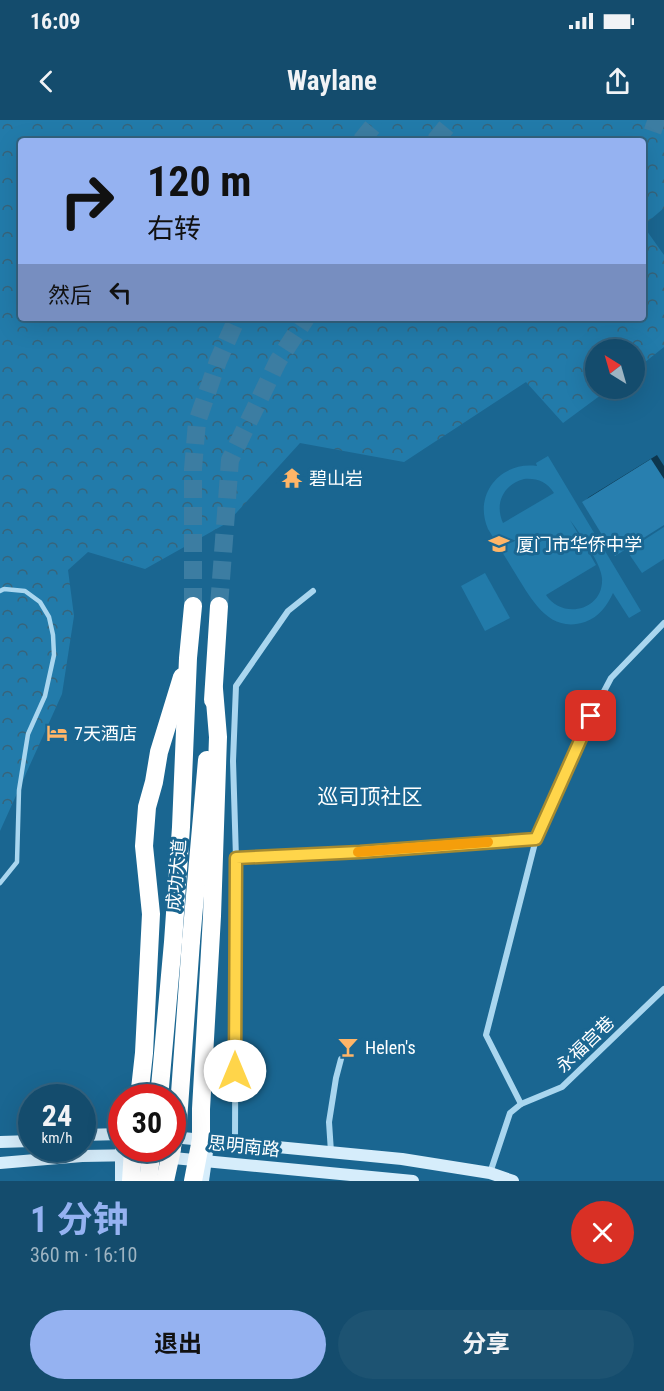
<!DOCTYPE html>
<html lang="zh">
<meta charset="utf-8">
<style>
body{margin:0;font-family:"Roboto Condensed","Noto Sans SC",sans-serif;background:#1d5372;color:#f1f3f6;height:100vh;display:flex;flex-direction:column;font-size:22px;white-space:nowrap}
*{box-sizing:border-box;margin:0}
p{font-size:20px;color:#9db4c2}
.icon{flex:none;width:33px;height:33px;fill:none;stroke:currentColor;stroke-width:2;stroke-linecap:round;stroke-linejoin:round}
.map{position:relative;height:1061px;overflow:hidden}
.details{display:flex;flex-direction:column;background:#144c6d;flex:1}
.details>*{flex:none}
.banner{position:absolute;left:18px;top:18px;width:628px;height:183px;border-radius:6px;box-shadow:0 6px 24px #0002,0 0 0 2px #336380;background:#95b2f1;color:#111;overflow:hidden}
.needle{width:39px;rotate:323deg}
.buttons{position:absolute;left:585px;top:219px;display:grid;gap:12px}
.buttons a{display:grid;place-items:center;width:60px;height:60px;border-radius:50%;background:#144c6d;box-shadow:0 6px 24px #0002,0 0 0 2px #336380;font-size:30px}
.speed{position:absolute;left:18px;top:964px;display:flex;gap:12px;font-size:30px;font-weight:700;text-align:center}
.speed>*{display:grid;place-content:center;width:78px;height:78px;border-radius:50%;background:#144c6d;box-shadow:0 6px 24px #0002,0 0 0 2px #336380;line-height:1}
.speed small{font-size:15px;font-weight:400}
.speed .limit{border:9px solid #d22;background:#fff;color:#111}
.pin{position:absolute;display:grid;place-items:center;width:51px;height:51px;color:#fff;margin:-26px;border-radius:12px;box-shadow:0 3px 9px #0006}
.me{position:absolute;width:66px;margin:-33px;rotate:0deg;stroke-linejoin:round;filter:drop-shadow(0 0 4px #0008)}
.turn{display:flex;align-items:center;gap:21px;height:126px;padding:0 30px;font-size:27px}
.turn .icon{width:78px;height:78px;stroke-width:2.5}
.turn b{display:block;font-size:42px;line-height:51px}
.then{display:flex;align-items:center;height:57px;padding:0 30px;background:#0003;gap:12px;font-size:22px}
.round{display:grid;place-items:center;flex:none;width:63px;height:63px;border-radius:32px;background:#1d5372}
.head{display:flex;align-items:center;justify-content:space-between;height:102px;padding:0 30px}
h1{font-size:36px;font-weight:700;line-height:45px;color:#95b2f1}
.action{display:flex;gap:12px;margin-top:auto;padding:12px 30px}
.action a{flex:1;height:69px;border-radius:36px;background:#95b2f1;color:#111;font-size:24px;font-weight:700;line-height:69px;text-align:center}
.action a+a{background:#1d5372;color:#f1f3f6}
.status{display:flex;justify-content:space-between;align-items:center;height:42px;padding:0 30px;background:#144c6d;direction:ltr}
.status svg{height:16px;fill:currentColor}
header{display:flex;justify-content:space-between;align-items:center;height:78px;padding:0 30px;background:#144c6d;font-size:27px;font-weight:700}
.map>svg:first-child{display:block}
.forest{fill:url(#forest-crowns)}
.garden{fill:#227baa;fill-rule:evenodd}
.shadow{fill:#0007}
.building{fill:#287faf}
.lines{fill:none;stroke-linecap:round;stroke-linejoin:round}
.highway-tunnel{stroke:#3c7da2;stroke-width:18;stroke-dasharray:18 9;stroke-linecap:butt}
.lane{stroke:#a9d6ef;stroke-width:4.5}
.street{stroke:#a9d6ef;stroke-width:6}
.secondary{stroke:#d6edfb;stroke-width:12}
.highway{stroke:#fff;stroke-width:18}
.highway-bridge{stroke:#fff;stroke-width:18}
.route-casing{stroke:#a68a30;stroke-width:15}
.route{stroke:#ffd54a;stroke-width:10}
.slow{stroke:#f59e0b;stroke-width:10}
.labels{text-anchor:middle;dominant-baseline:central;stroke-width:6;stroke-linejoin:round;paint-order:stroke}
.poi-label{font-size:18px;fill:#fff;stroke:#1a6691;text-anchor:start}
.street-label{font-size:18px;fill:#fff;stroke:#1a6691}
.quarter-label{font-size:21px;fill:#fff;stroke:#1a6691}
</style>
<div class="status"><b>16:09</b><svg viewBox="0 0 49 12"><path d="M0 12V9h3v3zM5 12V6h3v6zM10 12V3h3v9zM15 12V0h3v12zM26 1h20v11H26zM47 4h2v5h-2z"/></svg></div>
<header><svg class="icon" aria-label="back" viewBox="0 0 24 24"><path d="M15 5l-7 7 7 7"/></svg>Waylane<svg class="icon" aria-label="share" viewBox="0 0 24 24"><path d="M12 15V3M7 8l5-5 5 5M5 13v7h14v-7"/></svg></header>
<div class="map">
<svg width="664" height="1061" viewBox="0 0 664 1061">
<defs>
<pattern id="forest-crowns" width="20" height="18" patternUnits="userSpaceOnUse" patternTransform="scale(1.5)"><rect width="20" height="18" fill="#227baa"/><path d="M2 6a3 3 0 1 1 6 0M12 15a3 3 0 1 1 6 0" fill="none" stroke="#37647b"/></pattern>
</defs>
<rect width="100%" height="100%" fill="#1a6691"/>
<polygon class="forest" points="0,0 664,0 664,88 644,105 644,21 21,21 21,198 644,198 644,107 664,135 664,227 635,250 634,230 596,230 596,268 609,269 563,303 526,262 404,342 300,323 227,403 145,449 88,432 68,450 74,496 62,574 0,711"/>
<g class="garden">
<path d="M548,336L641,491L629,498L613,473C607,486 599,497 585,502C548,514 531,478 515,453C506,438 497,424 488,409C473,375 500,341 537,346L536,343ZM524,359C537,358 547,362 554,373L503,403C494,383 504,364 524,359ZM570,400C579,412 601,443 602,458C604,491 562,500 546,475L596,445Z"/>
<polygon points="664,407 664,439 642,453 627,431"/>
<polygon points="485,453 510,498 485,511 461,466"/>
</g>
<polygon class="shadow" points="657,335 664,346 664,403 584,382 589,377"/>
<polygon class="building" points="651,339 664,359 664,405 615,436 582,382"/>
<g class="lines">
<g class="highway-tunnel">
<polyline points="647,0 664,6"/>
<polyline points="361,21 378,0"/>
<polyline points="435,21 452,0"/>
<polyline points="193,486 193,349 197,302 218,241 237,198"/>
<polyline points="219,486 230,340 278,241 306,198"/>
</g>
<polyline class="lane" points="0,471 4,469 25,471 40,482 49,497 53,515 54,535 45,576 28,614 19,670 17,742 0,763"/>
<g class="street">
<polyline points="236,738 360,732 536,719"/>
<polyline points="521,984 486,915 536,719 591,596 611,558 664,503"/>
<polyline points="235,1022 236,738 233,641 236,566 288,491 313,471"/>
<polyline points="331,1032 329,1002 336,958 341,939"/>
<polyline points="490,1053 510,993 521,984 562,967 664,869"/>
</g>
<g class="secondary">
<polyline points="121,1014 121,1061"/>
<polyline points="82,1015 122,1014"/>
<polyline points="172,1017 402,1039 490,1053 513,1061"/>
<polyline points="0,1022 32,1021"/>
<polyline points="163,1037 413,1061"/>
<polyline points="0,1043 82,1036 139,1035"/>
<polyline points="203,1061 207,1032"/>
</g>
<g class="highway">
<polyline points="213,580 219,486"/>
<polyline points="191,821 207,640"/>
<polyline points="139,978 144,933 151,794 144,726 147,687 154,662 159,632 182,557"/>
<polyline points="159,978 173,822 181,707 188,538 193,486"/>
<polyline points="131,1061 133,1029"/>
<polyline points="193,1061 201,1019 201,989 212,796 218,617 214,569"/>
</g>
<g class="highway-bridge">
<polyline points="172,1027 178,1001 191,821"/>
<polyline points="148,1061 152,1029"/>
<polyline points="165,1061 172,1029"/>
</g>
</g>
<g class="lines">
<g class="route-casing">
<polyline id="route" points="235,951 236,738 360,732 536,719 591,596"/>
</g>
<use href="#route" class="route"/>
<polyline class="slow" points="358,732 488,722"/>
</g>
<defs>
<g id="temple-bare" transform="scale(1.62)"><path d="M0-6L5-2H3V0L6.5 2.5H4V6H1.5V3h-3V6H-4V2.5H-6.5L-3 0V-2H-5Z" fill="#ffb567" stroke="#1a6691" stroke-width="2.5" paint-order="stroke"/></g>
<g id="school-bare" transform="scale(1.62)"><path d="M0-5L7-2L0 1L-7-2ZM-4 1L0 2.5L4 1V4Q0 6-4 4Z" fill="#ffb567" stroke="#1a6691" stroke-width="2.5" paint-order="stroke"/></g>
<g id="hotel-bare" transform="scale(1.62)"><path d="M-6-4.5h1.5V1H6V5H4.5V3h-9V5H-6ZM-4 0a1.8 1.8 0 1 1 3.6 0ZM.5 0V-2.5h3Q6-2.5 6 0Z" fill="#ffb567" stroke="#1a6691" stroke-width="2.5" paint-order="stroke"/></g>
<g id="bar-bare" transform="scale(1.62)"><path d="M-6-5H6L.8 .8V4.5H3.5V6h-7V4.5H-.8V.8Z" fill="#ffb567" stroke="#1a6691" stroke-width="2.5" paint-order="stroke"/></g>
</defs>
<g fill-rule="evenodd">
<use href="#temple-bare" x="292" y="358"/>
<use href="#school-bare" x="499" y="424"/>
<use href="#hotel-bare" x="57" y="613"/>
<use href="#bar-bare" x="348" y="927"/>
</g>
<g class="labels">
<g class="poi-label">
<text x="309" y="358">碧山岩</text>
<text x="516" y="424">厦门市华侨中学</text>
<text x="74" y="613">7天酒店</text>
<text x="365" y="927">Helen's</text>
</g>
<g class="street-label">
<text transform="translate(176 755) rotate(-85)">成功大道</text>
<text transform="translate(585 924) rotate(-44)">永福宫巷</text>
<text transform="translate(244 1026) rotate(6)">思明南路</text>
</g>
<g class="quarter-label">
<text x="370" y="677">巡司顶社区</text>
</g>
</g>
</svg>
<div class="buttons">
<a><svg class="needle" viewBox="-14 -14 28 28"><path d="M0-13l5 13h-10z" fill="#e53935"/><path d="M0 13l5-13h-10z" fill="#9db4c2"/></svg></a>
</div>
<div class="speed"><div>24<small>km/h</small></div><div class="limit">30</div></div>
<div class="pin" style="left:591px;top:596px;background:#d93025"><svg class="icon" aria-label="arrive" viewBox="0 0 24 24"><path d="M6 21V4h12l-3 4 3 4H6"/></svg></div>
<svg class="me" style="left:235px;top:951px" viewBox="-20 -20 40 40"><circle r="19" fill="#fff"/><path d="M0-13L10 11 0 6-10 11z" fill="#ffd54a"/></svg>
<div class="banner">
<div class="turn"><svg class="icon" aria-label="right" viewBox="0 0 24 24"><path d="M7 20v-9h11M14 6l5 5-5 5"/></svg><div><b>120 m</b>右转</div></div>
<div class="then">然后<svg class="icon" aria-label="left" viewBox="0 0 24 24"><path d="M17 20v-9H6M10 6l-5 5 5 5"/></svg></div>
</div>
</div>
<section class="details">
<div class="head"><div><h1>1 分钟</h1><p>360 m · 16:10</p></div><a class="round" style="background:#d93025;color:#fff"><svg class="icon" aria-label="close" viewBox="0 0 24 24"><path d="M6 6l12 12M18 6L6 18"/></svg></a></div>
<div class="action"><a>退出</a><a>分享</a></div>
</section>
